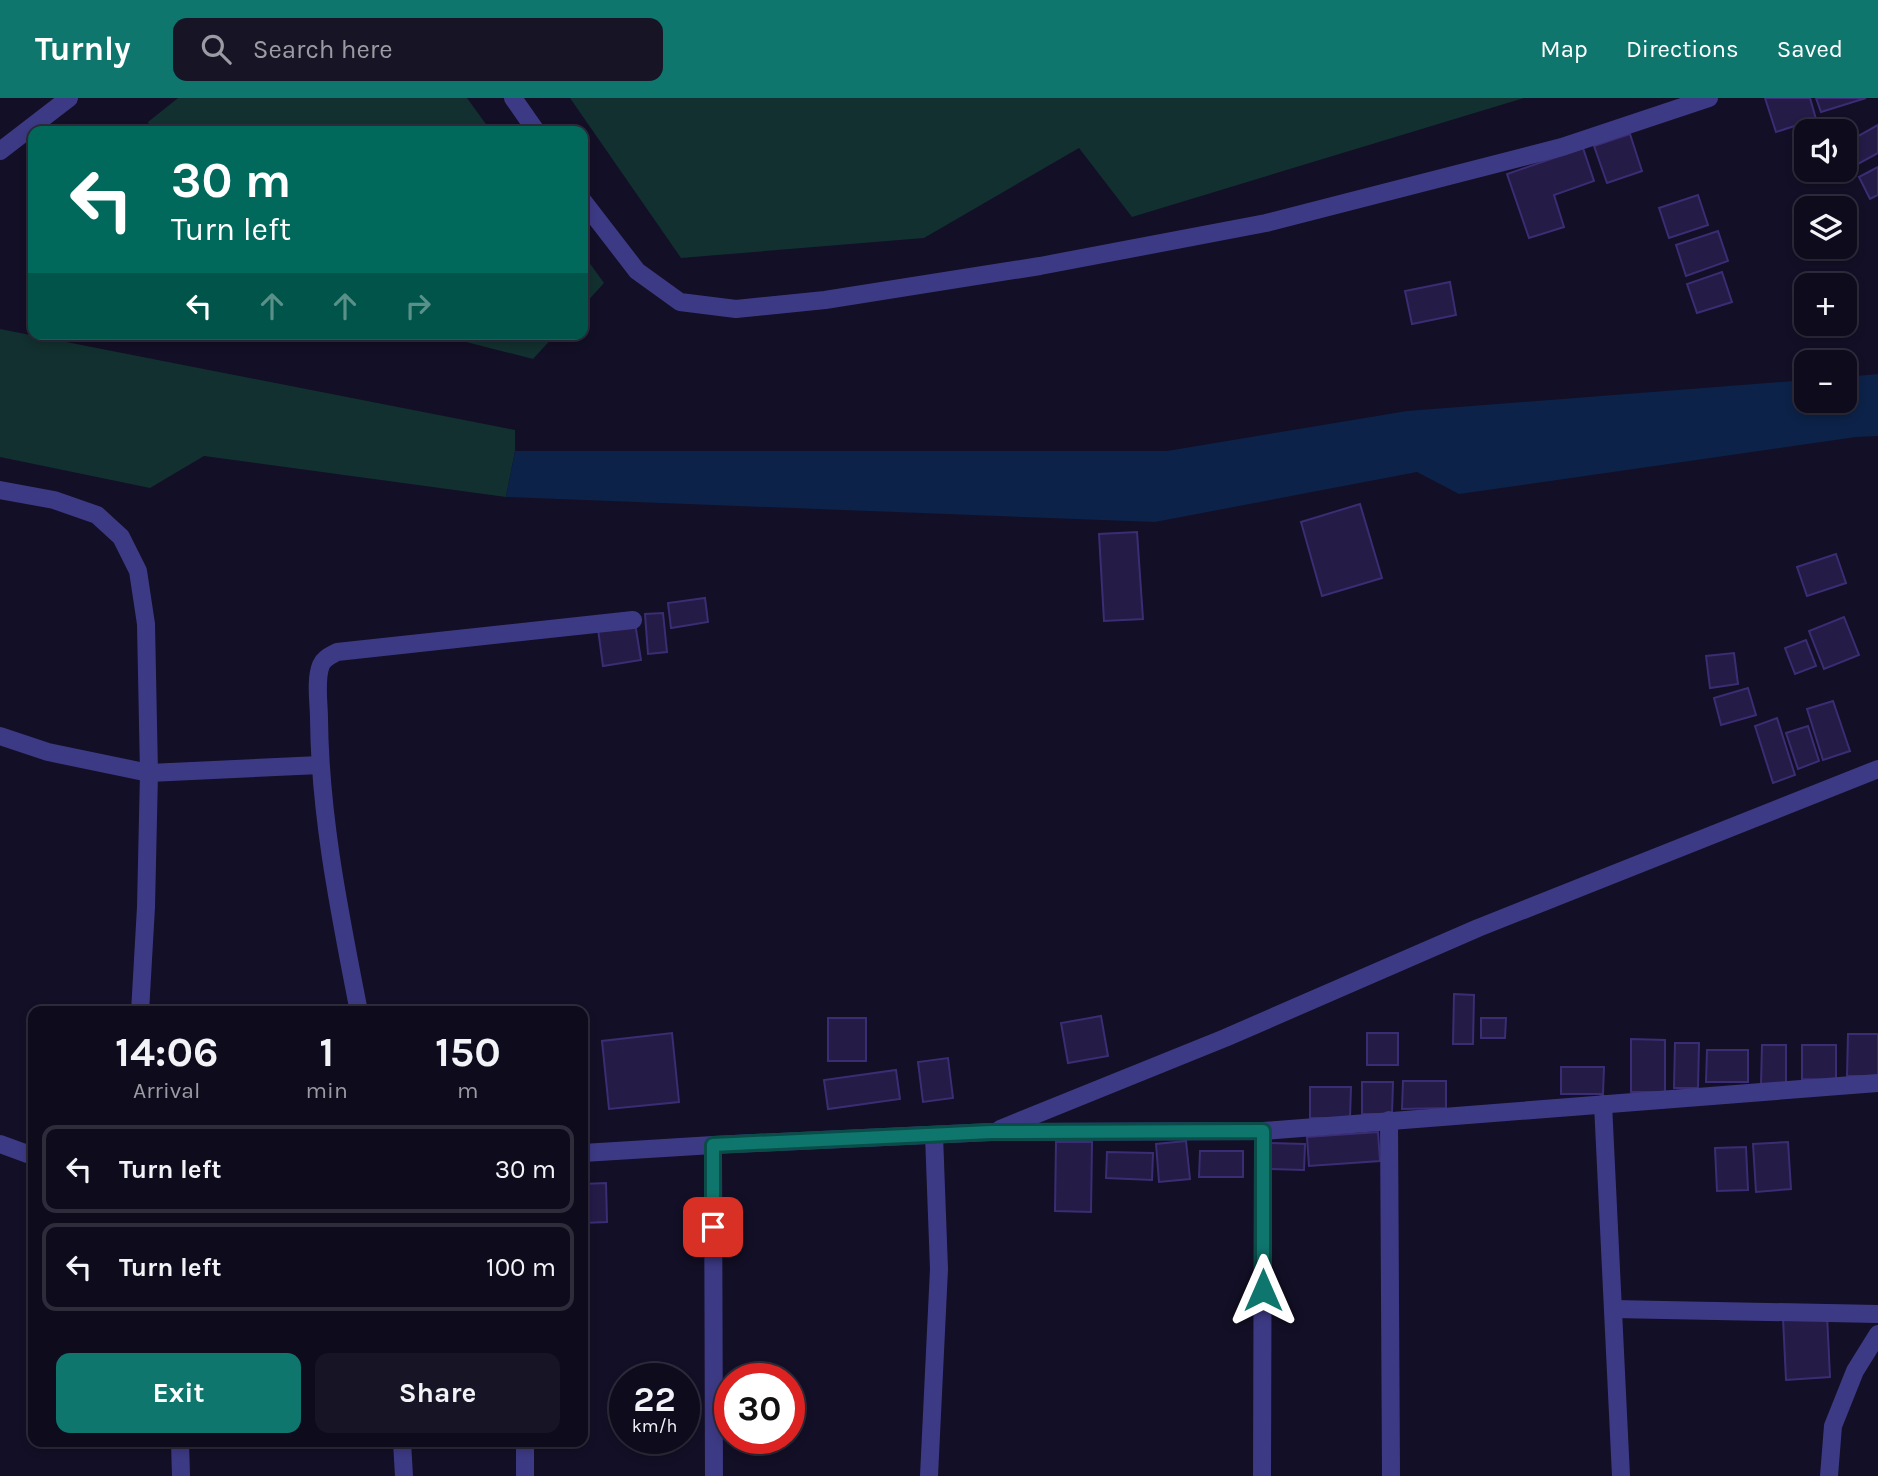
<!DOCTYPE html>
<meta charset="utf-8">
<style>
body{margin:0;font-family:Karla,sans-serif;background:#171425;color:#f1f3f6;height:100vh;display:flex;flex-direction:column;font-size:26px;white-space:nowrap}
*{box-sizing:border-box;margin:0}
p{font-size:23px;color:#9b9ba3}
.icon{flex:none;width:38px;height:38px;fill:none;stroke:currentColor;stroke-width:2;stroke-linecap:round;stroke-linejoin:round}
.map{position:relative;flex:1;overflow:hidden}
.sheet{position:absolute;left:28px;top:908px;width:560px;height:441px;display:flex;flex-direction:column;background:#0e0b1c;border-radius:14px;box-shadow:0 4px 10px #0003,0 0 0 2px #2e2b3b}
.sheet>*{flex:none}
.hud{position:absolute;left:28px;top:28px;width:560px;height:214px;border-radius:14px;box-shadow:0 4px 10px #0003,0 0 0 2px #2e2b3b;background:#00695c;color:#fff;overflow:hidden}
.fabs{position:absolute;left:1794px;top:21px;display:grid;gap:14px}
.fabs a{display:grid;place-items:center;width:63px;height:63px;border-radius:14px;background:#0e0b1c;box-shadow:0 4px 10px #0003,0 0 0 2px #2e2b3b;font-size:35px}
.speed{position:absolute;left:609px;top:1265px;display:flex;gap:14px;font-size:35px;font-weight:700;text-align:center}
.speed>*{display:grid;place-content:center;width:91px;height:91px;border-radius:50%;background:#0e0b1c;box-shadow:0 4px 10px #0003,0 0 0 2px #2e2b3b;line-height:1}
.speed small{font-size:18px;font-weight:400}
.speed .limit{border:10px solid #d22;background:#fff;color:#111}
.pin{position:absolute;display:grid;place-items:center;width:60px;height:60px;color:#fff;margin:-30px;border-radius:14px;box-shadow:0 4px 10px #0006}
.me{position:absolute;width:77px;margin:-38px;rotate:0deg;stroke-linejoin:round;filter:drop-shadow(0 0 5px #0008)}
.turn{display:flex;align-items:center;gap:24px;height:147px;padding:0 28px;font-size:32px}
.turn .icon{width:91px;height:91px;stroke-width:2.5}
.turn b{display:block;font-size:49px;line-height:60px}
.lanes{display:flex;align-items:center;height:66px;padding:0 28px;background:#0003;justify-content:center;gap:35px;direction:ltr}
.lanes .off{opacity:.35}
.eta{display:flex;justify-content:space-evenly;align-items:center;height:119px;text-align:center}
.eta b{font-size:42px;font-weight:700;line-height:49px}
.button{display:flex;gap:14px;margin-top:auto;padding:14px 28px}
.button a{flex:1;height:80px;border-radius:14px;background:#0f766e;color:#fff;font-size:28px;font-weight:700;line-height:80px;text-align:center}
.button a+a{background:#171425;color:#f1f3f6}
ul{padding:0;list-style:none}
li{display:flex;align-items:center;gap:21px;height:88px;margin:0 14px 10px;padding:0 14px;border:4px solid #2e2b3b;border-radius:14px}
li div{flex:1}
li b{display:block;font-size:26px}
li em{font-style:normal}
header{display:flex;align-items:center;gap:42px;box-sizing:border-box;height:98px;padding:0 35px;background:#0f766e;color:#fff}
header strong{font-size:33px}
nav{display:flex;gap:38px;margin-inline-start:auto;font-size:24px}
.search{width:490px;height:63px;background:#171425;display:flex;align-items:center;gap:18px;box-sizing:border-box;padding:0 24px;border-radius:14px;color:#9b9ba3;font-size:26px}
.map>svg:first-child{display:block}
.green{fill:#12302f}
.water{fill:#0c2248}
.building{fill:#241b47;stroke:#3b2d73;stroke-width:2}
.lines{fill:none;stroke-linecap:round;stroke-linejoin:round}
.street{stroke:#3d3a85;stroke-width:18}
.route-casing{stroke:#0a4d48;stroke-width:18}
.route{stroke:#0f766e;stroke-width:12}
</style>
<header>
<strong>Turnly</strong>
<div class="search"><svg class="icon" aria-label="search" viewBox="0 0 24 24"><circle cx="10" cy="10" r="6"/><path d="M15 15l6 6"/></svg>Search here</div>
<nav><a>Map</a><a>Directions</a><a>Saved</a></nav>
</header>
<div class="map">
<svg width="1878" height="1378" viewBox="0 0 1878 1378">
<rect width="100%" height="100%" fill="#130f26"/>
<g class="green">
<polygon points="178,0 467,0 491,33 151,33 148,24"/>
<polygon points="570,0 1524,0 1132,119 1079,50 924,140 681,160"/>
<polygon points="583,156 604,185 583,208"/>
<polygon points="0,231 515,332 515,353 506,399 204,358 150,390 0,359"/>
<polygon points="435,236 556,236 533,261"/>
</g>
<polygon class="water" points="1878,276 1878,338 1856,339 1459,396 1417,374 1155,424 506,399 515,353 1167,353 1407,313 1806,282 1806,303 1844,303 1845,279"/>
<g class="building">
<polygon points="1765,0 1810,0 1816,21 1776,34"/>
<polygon points="1816,0 1866,0 1821,14"/>
<polygon points="1878,27 1878,55 1847,72 1844,68 1844,46"/>
<polygon points="1630,36 1642,73 1607,85 1594,48"/>
<polygon points="1583,50 1594,83 1554,97 1564,129 1529,140 1507,76"/>
<polygon points="1878,69 1878,97 1870,101 1859,79"/>
<polygon points="1698,97 1708,127 1669,140 1659,110"/>
<polygon points="1718,133 1728,163 1686,178 1676,147"/>
<polygon points="1722,174 1732,204 1697,215 1687,186"/>
<polygon points="1450,184 1456,217 1412,226 1405,193"/>
<polygon points="1360,406 1382,480 1322,498 1301,424"/>
<polygon points="1137,434 1143,521 1104,523 1099,436"/>
<polygon points="1836,456 1846,485 1807,498 1797,469"/>
<polygon points="705,500 708,524 671,530 668,505"/>
<polygon points="663,515 667,554 648,556 645,516"/>
<polygon points="1844,519 1859,557 1824,571 1809,533"/>
<polygon points="635,525 641,562 603,568 598,531"/>
<polygon points="1806,542 1816,568 1795,576 1785,550"/>
<polygon points="1734,555 1738,586 1710,590 1706,558"/>
<polygon points="1748,590 1756,617 1721,627 1714,600"/>
<polygon points="1833,603 1850,653 1823,662 1807,611"/>
<polygon points="1777,620 1795,677 1773,685 1755,628"/>
<polygon points="1808,628 1819,663 1798,671 1786,635"/>
<polygon points="1454,896 1474,897 1473,946 1453,946"/>
<polygon points="1101,918 1108,958 1068,965 1061,925"/>
<rect x="828" y="920" width="38" height="43"/>
<polygon points="1481,920 1506,920 1505,940 1481,940"/>
<polygon points="672,935 679,1004 609,1011 602,943"/>
<rect x="1367" y="935" width="31" height="32"/>
<polygon points="1848,936 1878,936 1878,978 1847,978"/>
<polygon points="1631,941 1665,942 1665,994 1631,994"/>
<polygon points="1675,945 1699,945 1698,990 1674,990"/>
<polygon points="1762,947 1786,947 1786,987 1761,987"/>
<polygon points="1802,947 1836,947 1836,982 1802,981"/>
<polygon points="1707,952 1748,952 1748,984 1706,984"/>
<polygon points="948,960 953,1000 923,1004 918,964"/>
<polygon points="1561,969 1604,969 1603,996 1561,996"/>
<polygon points="896,972 900,1001 828,1011 824,982"/>
<polygon points="1403,983 1446,983 1446,1010 1402,1011"/>
<polygon points="1362,984 1393,984 1392,1016 1362,1016"/>
<polygon points="1310,989 1351,989 1350,1020 1310,1020"/>
<polygon points="1378,1034 1380,1063 1309,1068 1307,1039"/>
<polygon points="1186,1043 1190,1081 1159,1084 1156,1046"/>
<polygon points="1056,1044 1092,1044 1091,1114 1055,1113"/>
<polygon points="1788,1044 1791,1091 1756,1094 1753,1046"/>
<polygon points="1268,1045 1305,1046 1304,1072 1267,1071"/>
<polygon points="1746,1049 1748,1092 1717,1093 1715,1050"/>
<polygon points="1200,1053 1243,1053 1243,1079 1199,1079"/>
<polygon points="1107,1054 1153,1055 1152,1082 1106,1080"/>
<polygon points="606,1085 607,1124 583,1125 583,1086"/>
<polygon points="1827,1217 1830,1279 1786,1282 1783,1220"/>
</g>
<g class="lines">
<g class="street">
<polyline points="513,0 536,33"/>
<polyline points="0,53 69,0"/>
<polyline points="583,103 637,173 680,204 736,211 825,202 1040,168 1266,125 1562,49 1709,0"/>
<polyline points="0,392 54,402 97,417 121,439 138,473 146,526 149,675 146,809 140,914"/>
<polyline points="0,638 48,654 149,675 320,667"/>
<path d="M359,914C340,816 320,720 319,621C319,605 315,582 321,567C324,560 330,558 337,554L633,522"/>
<polyline points="1603,1006 1621,1378"/>
<polyline points="1389,1022 1391,1378"/>
<polyline points="1000,1031 1225,940 1478,830 1878,671"/>
<polyline points="0,1046 33,1058"/>
<polyline points="713,1047 714,1378"/>
<polyline points="583,1055 713,1047 991,1034 1263,1033 1878,985"/>
<polyline points="1613,1211 1878,1216"/>
<polyline points="180,1344 181,1378"/>
<polyline points="402,1344 404,1378"/>
<polyline points="525,1344 525,1378"/>
<polyline points="929,1378 939,1171 934,1037"/>
<polyline points="1262,1378 1263,1033"/>
<polyline points="1829,1378 1833,1328 1855,1273 1878,1236"/>
</g>
</g>
<g class="lines">
<g class="route-casing">
<polyline id="route" points="713,1129 713,1047 991,1034 1263,1033 1263,1192"/>
</g>
<use href="#route" class="route"/>
</g>
</svg>
<div class="fabs">
<a><svg class="icon" aria-label="sound" viewBox="0 0 24 24"><path d="M4 9h4l5-4v14l-5-4H4zM17 9q2 3 0 6"/></svg></a>
<a><svg class="icon" aria-label="layers" viewBox="0 0 24 24"><path d="M12 4l9 5-9 5-9-5zM3 14l9 5 9-5"/></svg></a>
<a>+</a>
<a>−</a>
</div>
<div class="speed"><div>22<small>km/h</small></div><div class="limit">30</div></div>
<div class="pin" style="left:713px;top:1129px;background:#d93025"><svg class="icon" aria-label="arrive" viewBox="0 0 24 24"><path d="M6 21V4h12l-3 4 3 4H6"/></svg></div>
<svg class="me" style="left:1263px;top:1192px" viewBox="-20 -20 40 40"><path d="M0-17L14 15 0 8-14 15z" fill="#0f766e" stroke="#fff" stroke-width="4"/></svg>
<div class="hud">
<div class="turn"><svg class="icon" aria-label="left" viewBox="0 0 24 24"><path d="M17 20v-9H6M10 6l-5 5 5 5"/></svg><div><b>30 m</b>Turn left</div></div>
<div class="lanes"><svg class="icon" aria-label="left" viewBox="0 0 24 24"><path d="M17 20v-9H6M10 6l-5 5 5 5"/></svg><svg class="icon off" aria-label="ahead" viewBox="0 0 24 24"><path d="M12 20V5M6 11l6-6 6 6"/></svg><svg class="icon off" aria-label="ahead" viewBox="0 0 24 24"><path d="M12 20V5M6 11l6-6 6 6"/></svg><svg class="icon off" aria-label="right" viewBox="0 0 24 24"><path d="M7 20v-9h11M14 6l5 5-5 5"/></svg></div>
</div>
<section class="sheet">
<div class="eta">
<div><b>14:06</b><p>Arrival</p></div>
<div><b>1</b><p>min</p></div>
<div><b>150</b><p>m</p></div>
</div>
<ul>
<li><svg class="icon" aria-label="left" viewBox="0 0 24 24"><path d="M17 20v-9H6M10 6l-5 5 5 5"/></svg><div><b>Turn left</b></div><em>30 m</em></li>
<li><svg class="icon" aria-label="left" viewBox="0 0 24 24"><path d="M17 20v-9H6M10 6l-5 5 5 5"/></svg><div><b>Turn left</b></div><em>100 m</em></li>
</ul>
<div class="button"><a>Exit</a><a>Share</a></div>
</section>
</div>
